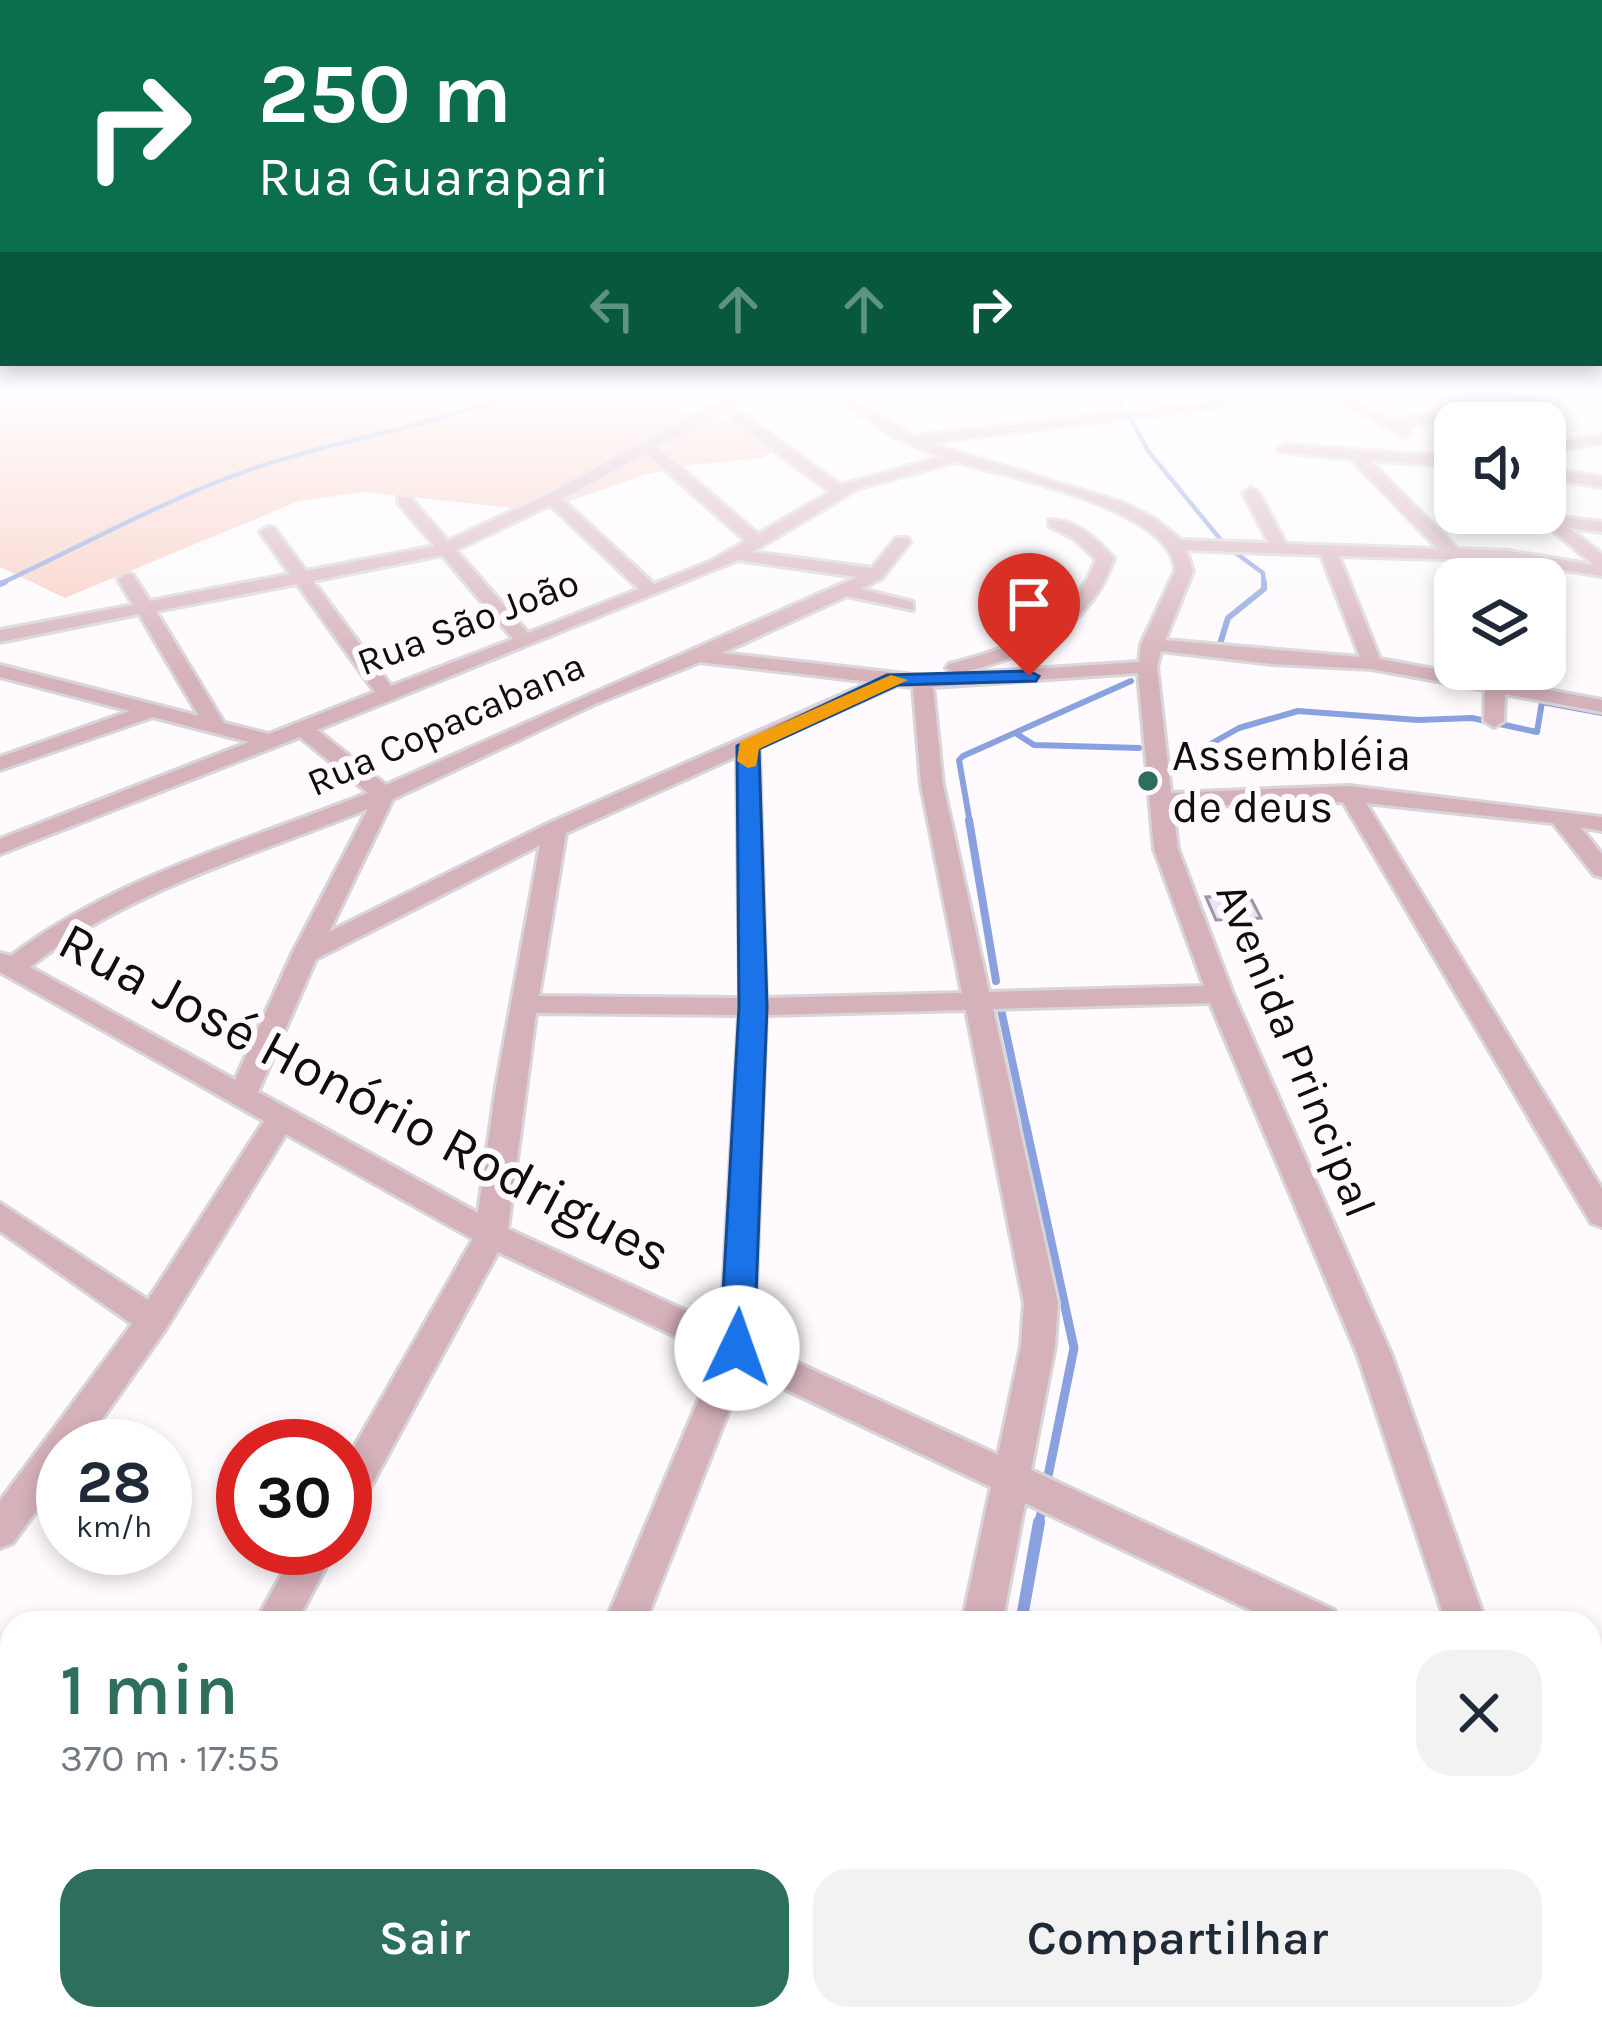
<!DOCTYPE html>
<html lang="pt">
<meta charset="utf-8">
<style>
body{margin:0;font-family:Karla,sans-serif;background:#f2f2f3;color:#1f2937;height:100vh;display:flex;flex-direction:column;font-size:45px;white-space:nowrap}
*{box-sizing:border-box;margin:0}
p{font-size:39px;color:#747a83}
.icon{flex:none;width:66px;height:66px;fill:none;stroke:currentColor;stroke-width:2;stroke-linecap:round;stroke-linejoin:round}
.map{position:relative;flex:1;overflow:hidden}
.sheet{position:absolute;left:0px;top:1611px;width:1602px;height:420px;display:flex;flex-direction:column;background:#fff;border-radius:36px 36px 0 0;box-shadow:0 6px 18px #0003}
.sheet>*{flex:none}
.guide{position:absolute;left:0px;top:0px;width:1602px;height:366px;box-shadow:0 6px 18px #0003;background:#0b6e4f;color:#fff;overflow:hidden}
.buttons{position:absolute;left:1434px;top:402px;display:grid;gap:24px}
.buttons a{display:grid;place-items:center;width:132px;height:132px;border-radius:24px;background:#fff;box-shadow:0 6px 18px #0003;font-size:60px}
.speed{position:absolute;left:36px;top:1419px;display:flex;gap:24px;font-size:60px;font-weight:700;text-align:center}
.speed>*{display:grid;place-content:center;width:156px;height:156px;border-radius:50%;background:#fff;box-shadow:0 6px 18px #0003;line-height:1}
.speed small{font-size:30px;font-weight:400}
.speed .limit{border:18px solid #d22;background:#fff;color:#111}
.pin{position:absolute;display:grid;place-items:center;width:102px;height:102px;color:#fff;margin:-123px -51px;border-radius:50% 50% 50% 0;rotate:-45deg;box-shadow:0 0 12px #0007}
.pin .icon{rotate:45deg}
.me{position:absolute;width:132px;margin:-66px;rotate:3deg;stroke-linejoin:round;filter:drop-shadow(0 0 9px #0008)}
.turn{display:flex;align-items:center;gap:42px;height:252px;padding:0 60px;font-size:54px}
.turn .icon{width:156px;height:156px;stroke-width:2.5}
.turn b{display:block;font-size:84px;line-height:102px}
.lanes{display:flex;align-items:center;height:114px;padding:0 60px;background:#0003;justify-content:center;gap:60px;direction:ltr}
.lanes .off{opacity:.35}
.round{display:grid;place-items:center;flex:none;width:126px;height:126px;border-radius:36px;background:#f2f2f3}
.summary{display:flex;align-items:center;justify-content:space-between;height:204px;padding:0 60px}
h1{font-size:72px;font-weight:600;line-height:90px;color:#2d6e5d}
.action{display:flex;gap:24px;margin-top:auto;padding:24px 60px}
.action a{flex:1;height:138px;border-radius:36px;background:#2d6e5d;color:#fff;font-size:48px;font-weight:600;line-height:138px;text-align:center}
.action a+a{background:#f2f2f3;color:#1f2937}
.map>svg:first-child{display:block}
.green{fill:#f8cdc2}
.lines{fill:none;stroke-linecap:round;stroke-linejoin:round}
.stream-far4{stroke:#8aa1df;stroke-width:4.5}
.stream-far3{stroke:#8aa1df;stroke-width:6}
.stream-far2{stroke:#8aa1df;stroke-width:8}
.stream-far1{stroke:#8aa1df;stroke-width:9}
.stream{stroke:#8aa1df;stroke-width:12}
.building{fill:#eae1fc;stroke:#9a979e;stroke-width:3}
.minor-casing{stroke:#d8d4d8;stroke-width:6}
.minor{fill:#d5b1b9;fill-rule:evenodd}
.route{fill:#1a73e8;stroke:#114b97;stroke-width:3}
.slow{fill:#f59e0b}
.poi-dot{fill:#2d6e5d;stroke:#fefafe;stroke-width:4.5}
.labels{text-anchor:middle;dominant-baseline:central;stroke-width:12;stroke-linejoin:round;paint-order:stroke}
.far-street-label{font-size:39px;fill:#0f0d0f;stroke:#fefafe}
.poi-label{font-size:45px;fill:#0f0d0f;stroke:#fefafe;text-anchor:start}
.street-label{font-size:45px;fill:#0f0d0f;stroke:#fefafe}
.near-street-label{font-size:54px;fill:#0f0d0f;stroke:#fefafe}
</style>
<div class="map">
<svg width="1602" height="2031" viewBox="0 0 1602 2031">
<rect width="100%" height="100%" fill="#fefafe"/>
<polygon class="green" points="0,398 629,398 732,423 779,449 763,458 680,466 644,475 541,511 365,492 299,501 65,598 0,567"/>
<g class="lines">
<g class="stream-far4">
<polyline points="1119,398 1149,452 1221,540"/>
<polyline points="1233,551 1263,573 1264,585"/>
<path d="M0,584C75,549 150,508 227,478C317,443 414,431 504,398"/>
</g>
<g class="stream-far3">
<polyline points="0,584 5,582"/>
<polyline points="1220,644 1228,618 1264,589 1264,582"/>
<polyline points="1017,734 1034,745 1139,748"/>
<polyline points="1185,752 1198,751 1239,728 1298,711 1418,720 1472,718 1537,732 1542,702 1602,713"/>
<polyline points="970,823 959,760 963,756 1131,681"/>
</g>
<g class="stream-far2">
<polyline points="969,820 996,981"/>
<polyline points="1000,1005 1027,1130"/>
</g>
<g class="stream-far1">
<polyline points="1026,1127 1074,1348 1046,1486"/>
<polyline points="1039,1525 1043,1500"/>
</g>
<g class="stream">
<polyline points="1021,1623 1039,1522"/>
<polyline points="1590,1892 1602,1899"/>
<polyline points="947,2031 949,2019"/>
</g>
</g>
<polygon class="building" points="1249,895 1261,918 1216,920 1206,897"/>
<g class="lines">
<g class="minor-casing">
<g id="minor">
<path d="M726,398H743L732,406L841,485L940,457L896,438L835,398H851L914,436L1247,398H1291L929,443L1121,502L1155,519L1181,540L1269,543L1243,493L1251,488L1259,493L1286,544L1438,549L1351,459L1280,452L1278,449L1285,445L1455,457V467L1369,460L1458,549L1508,551L1594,565L1532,513H1545V509L1554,516L1602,522V532L1569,528L1602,554V576L1508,561L1339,556L1380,659L1602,700V712L1505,694L1504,721L1494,727L1484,721L1485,690L1372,669L1273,664L1161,651L1157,667L1171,793L1349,786L1602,817V831L1580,827L1602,854V877L1594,875L1553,823L1366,803L1602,1189V1227L1591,1223L1343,802L1173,807L1178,849L1233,994L1392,1356L1486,1623H1446L1358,1356L1210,1003L993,1009L1058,1303L1055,1346L1031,1470L1334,1610L1340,1623H1278L1025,1503L1002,1623H962L991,1487L745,1370L645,1623H605L717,1356L498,1252L358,1510L345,1515V1463L473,1239L286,1134L165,1330L83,1446H63V1474L13,1543L0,1548V1501L132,1324L0,1231V1203L148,1300L264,1121L0,972V953L11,956C113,878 249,840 368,793L300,737L0,854V839L249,742L153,717L0,770V757L130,711L0,677V665L199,716L139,614L0,642V630L133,605L118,579L127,574L133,575L150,601L290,574L260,532L268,527L274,528L306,571L435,546L398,503V497H410L448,541L546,495ZM722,412L830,492L758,534L657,447ZM646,453L746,541L711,561L654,584L562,499ZM956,462C1006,476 1174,509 1175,571L1141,644L1139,662L956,674C1026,657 1089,632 1114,558C1096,539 1076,519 1049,520V526L1073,538L1096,559C1072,626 1013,648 949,664L946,668L956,674L923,676L722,653L847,596L913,610V602L861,589L882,578L910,542L908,538H896L872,568L752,552L859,488ZM550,505L639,589L528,633L456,550ZM1186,550L1321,555L1360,657L1165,640L1193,571ZM442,555L513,639L391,686L313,581ZM738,560L857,577L386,785L317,730ZM297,584L375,692L269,734L224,723L156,611ZM700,662L871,682L547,824L329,932L393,799L595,704ZM1138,673L1154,849L1204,986L989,992L943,785L933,687ZM897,685L913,687L921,785L962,993L766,998L759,747ZM737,756L740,998L539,996L566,833ZM368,809L292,954L235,1080L30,967C126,891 256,854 368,809ZM540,845L496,1087L478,1213L258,1092L316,959ZM966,1010L1024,1303L1021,1346L998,1455L754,1343L766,1015ZM536,1013L739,1015L721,1327L508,1229Z"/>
<polygon points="1333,398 1351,398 1392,420 1532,398 1565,398 1405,427 1412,433 1405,437"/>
<polygon points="1602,435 1602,443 1545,453 1545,445"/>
<polygon points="1545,468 1602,477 1602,487 1545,478"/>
<polygon points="296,1548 336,1548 296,1623 255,1623"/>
<polygon points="1602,1695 1602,1774 1590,1769 1590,1700"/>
<polygon points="29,2019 79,2019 74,2031 24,2031"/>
<polygon points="440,2019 488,2019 483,2031 435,2031"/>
<polygon points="882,2019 930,2019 928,2031 880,2031"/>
<polygon points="1413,2019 1461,2019 1459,2031 1411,2031"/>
</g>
</g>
<use href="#minor" class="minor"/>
</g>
<linearGradient id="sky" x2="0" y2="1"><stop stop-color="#82ace4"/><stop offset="0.58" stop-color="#fffdff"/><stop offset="1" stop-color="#fffdff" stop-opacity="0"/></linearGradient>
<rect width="1602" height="682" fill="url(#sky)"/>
<polygon class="route" points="1029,671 1039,676 1036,681 898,685 759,749 767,1007 754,1348 749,1357 737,1362 725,1357 720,1348 739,1007 737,746 887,675"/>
<polygon class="slow" points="891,675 908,680 759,749 756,766 748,768 737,761 740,742"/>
<circle class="poi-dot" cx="1148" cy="781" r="12"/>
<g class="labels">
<g class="far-street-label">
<text transform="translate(468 622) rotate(-21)">Rua São João</text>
<text transform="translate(446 724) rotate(-24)">Rua Copacabana</text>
</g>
<g class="poi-label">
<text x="1172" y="755">Assembléia<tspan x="1172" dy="52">de deus</tspan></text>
</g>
<g class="street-label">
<text transform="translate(1296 1050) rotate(68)">Avenida Principal</text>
</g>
<g class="near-street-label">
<text transform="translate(365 1097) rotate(28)">Rua José Honório Rodrigues</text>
</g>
</g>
</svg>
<div class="buttons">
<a><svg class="icon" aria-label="sound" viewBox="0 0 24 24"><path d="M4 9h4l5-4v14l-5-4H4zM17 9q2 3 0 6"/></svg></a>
<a><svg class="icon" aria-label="layers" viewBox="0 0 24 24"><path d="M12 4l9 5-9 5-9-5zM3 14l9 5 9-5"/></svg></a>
</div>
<div class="speed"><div>28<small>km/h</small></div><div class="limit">30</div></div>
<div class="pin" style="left:1029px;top:676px;background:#d93025"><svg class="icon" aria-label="arrive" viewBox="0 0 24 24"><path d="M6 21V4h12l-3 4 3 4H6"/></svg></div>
<svg class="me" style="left:737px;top:1348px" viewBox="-20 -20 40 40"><circle r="19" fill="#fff"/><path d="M0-13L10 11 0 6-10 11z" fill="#1a73e8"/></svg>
<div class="guide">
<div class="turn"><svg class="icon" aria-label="right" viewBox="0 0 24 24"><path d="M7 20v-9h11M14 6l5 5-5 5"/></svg><div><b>250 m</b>Rua Guarapari</div></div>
<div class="lanes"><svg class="icon off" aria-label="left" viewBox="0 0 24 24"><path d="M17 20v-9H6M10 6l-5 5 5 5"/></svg><svg class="icon off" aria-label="ahead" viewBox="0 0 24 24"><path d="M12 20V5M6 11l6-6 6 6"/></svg><svg class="icon off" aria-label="ahead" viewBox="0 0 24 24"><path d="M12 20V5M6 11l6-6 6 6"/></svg><svg class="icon" aria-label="right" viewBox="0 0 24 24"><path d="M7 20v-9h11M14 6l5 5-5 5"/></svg></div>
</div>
<section class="sheet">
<div class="summary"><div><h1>1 min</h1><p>370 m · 17:55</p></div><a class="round"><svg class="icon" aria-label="close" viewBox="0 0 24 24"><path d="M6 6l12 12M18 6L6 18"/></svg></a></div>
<div class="action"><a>Sair</a><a>Compartilhar</a></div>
</section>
</div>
